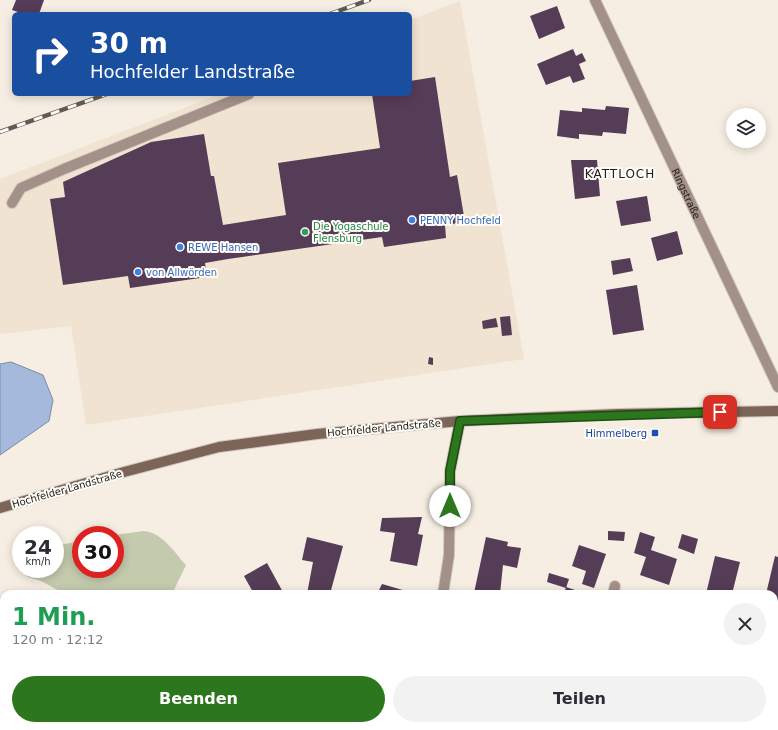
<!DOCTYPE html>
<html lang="de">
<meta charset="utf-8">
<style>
body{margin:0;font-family:"DejaVu Sans",sans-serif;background:#f2f2f3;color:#2b2b33;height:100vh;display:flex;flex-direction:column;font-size:15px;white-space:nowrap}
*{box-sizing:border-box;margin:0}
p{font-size:13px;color:#7c7c81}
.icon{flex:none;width:22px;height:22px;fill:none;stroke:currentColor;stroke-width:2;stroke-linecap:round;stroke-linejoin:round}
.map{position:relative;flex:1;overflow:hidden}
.side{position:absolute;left:0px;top:590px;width:778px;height:140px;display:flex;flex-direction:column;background:#fff;border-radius:12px 12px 0 0;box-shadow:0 2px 10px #0003}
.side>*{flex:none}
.banner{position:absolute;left:12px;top:12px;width:400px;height:84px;border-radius:6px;box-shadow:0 2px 10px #0003;background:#1a4fa0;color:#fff;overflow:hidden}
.tools{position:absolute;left:726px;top:108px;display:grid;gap:8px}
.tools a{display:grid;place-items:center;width:40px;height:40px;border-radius:50%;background:#fff;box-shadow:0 2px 10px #0003;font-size:20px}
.speed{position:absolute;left:12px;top:526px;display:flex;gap:8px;font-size:20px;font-weight:700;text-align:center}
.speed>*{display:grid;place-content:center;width:52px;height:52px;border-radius:50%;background:#fff;box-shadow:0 2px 10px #0003;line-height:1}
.speed small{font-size:10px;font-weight:400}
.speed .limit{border:6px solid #d22;background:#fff;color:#111}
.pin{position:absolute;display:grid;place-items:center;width:34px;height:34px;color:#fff;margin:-17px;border-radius:8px;box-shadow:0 2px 6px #0006}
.me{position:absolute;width:44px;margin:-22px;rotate:0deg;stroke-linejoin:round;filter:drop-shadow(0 0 3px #0008)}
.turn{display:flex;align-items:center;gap:14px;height:84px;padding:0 12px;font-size:18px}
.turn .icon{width:52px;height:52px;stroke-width:2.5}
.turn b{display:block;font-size:28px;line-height:34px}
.round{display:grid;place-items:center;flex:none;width:42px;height:42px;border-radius:21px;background:#f2f2f3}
.head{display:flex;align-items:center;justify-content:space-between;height:68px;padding:0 12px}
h1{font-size:24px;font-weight:600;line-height:30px;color:#1e9e55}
.cta{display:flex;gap:8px;margin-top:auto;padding:8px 12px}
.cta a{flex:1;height:46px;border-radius:24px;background:#2c771d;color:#fff;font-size:16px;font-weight:600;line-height:46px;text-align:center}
.cta a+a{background:#f2f2f3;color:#2b2b33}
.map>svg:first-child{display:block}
.built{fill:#f0e3d1}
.green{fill:#c4caad}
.water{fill:#a4b9db;stroke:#7d8ba2}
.building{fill:#553c57}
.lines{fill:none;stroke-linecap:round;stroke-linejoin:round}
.lane-casing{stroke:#d0c9be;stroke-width:12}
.street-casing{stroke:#d0c9be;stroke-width:12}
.secondary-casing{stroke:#d0c9be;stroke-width:12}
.lane{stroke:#a39089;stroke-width:10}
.street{stroke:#a39089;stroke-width:10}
.secondary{stroke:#7d6459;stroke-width:10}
.rail-casing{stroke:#5f5b55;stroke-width:4.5}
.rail{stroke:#fffcf7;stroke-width:3;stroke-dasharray:9;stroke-linecap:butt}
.route-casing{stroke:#1d4d13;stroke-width:10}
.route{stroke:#2c771d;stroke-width:7}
.shop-dot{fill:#3f7fe0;stroke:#fffcf7;stroke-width:1.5}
.leisure-dot{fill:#2e9e5b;stroke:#fffcf7;stroke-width:1.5}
.transit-dot{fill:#1a4fb4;stroke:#fffcf7;stroke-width:1.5}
.labels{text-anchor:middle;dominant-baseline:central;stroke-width:4;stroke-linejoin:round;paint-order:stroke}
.street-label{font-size:10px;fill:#23201c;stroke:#fffcf7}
.shop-label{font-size:10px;fill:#366cbe;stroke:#fffcf7;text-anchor:start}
.leisure-label{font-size:10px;fill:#27864d;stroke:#fffcf7;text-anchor:start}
.transit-label{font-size:10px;fill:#164399;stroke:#fffcf7;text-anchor:end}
.quarter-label{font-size:12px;letter-spacing:1px;fill:#23201c;stroke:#fffcf7}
</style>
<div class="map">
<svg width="778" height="730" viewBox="0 0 778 730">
<rect width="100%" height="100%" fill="#f6eee2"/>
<polygon class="built" points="460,1 524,359 86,425 71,326 0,334 0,179 220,94 410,94 410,20"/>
<path class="green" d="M144,531C163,533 174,552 186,565L172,594H65L41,581L28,577L24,569H55V546L81,541V569H115L114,535Z"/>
<polygon class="water" points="11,362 43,375 53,400 49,421 0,455 0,364"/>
<g class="building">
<polygon points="16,0 44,0 39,14 24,14 12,10"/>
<polygon points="557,6 565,28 539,39 530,16"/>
<polygon points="573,49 576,56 582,53 586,61 579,64 585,79 573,83 570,76 546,85 537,64"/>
<polygon points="435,77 450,177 457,175 465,222 445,225 446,238 384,247 382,237 228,259 205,263 207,277 130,288 128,276 63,285 50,199 65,197 63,182 151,142 204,134 211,176 214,176 223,225 286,215 278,163 380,148 372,94 410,94 410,81"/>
<polygon points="606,106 629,108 626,134 603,132 602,136 579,134 579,139 557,136 560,110 582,112 582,108 605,110"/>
<polygon points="571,160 597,160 600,196 575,199"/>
<polygon points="647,196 651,221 621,226 616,201"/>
<polygon points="677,231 683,254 657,261 651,238"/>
<polygon points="630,258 633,271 613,275 611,261"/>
<polygon points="637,285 644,330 613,335 606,290"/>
<polygon points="510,316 512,335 502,336 500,317"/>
<polygon points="496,318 498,327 483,329 482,321"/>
<polygon points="429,357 433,358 433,365 428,364"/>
<polygon points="422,517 418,534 423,535 417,566 390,561 395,533 380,531 382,518"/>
<polygon points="608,531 625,532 624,541 608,540"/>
<polygon points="640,532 655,537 651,550 677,559 669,585 640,575 646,557 634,553"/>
<polygon points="682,534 698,539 694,554 678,548"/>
<polygon points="307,537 343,546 330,594 307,594 313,562 302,560"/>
<polygon points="486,537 508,542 507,546 521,548 517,568 503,565 500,594 474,593"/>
<polygon points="579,545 606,554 594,588 582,584 586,571 572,566"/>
<polygon points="715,556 740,562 732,594 706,594"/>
<polygon points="775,556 778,557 778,606 774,605 774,594 766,594"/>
<polygon points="267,563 284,594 254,594 244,576"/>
<polygon points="549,573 569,579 566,588 547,582"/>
<polygon points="382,584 406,591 405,594 377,594"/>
<polygon points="566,587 587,594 564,594"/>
<polygon points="774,642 778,643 778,678 774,677"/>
<rect x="0" y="651" width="4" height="20"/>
<polygon points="774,698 778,699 778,707 774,716"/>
<polygon points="69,726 72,726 75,730 63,730"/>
<polygon points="142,726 154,726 157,730 137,730"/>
<polygon points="185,726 191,726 194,730 180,730"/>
<polygon points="435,726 465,726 463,730 437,730 433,728"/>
<polygon points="503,726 529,726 528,730 516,730"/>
<polygon points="746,726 772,726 771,730 745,730"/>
</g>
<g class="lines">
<g class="lane-casing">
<polyline id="lane" points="12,203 21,188 64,169 249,94"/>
</g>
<g class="street-casing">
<g id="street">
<path id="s1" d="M595,0L778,387"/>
<polyline points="443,594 449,555 450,471 460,421"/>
<polyline points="613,594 615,586"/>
<polyline points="585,726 598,730"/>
<polyline points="390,730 393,726"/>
<polyline points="572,730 574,726"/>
<polyline points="723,730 724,726"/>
</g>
</g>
<g class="secondary-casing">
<polyline id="secondary" points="0,508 124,472 219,447 317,434 460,421 618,414 778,411"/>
</g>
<use href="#lane" class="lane"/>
<use href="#street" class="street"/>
<use href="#secondary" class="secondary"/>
<g class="rail-casing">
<g id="rail">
<polyline points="330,14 369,0"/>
<polyline points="0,132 107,94"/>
</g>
</g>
<use href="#rail" class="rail"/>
</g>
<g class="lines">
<g class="route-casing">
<polyline id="route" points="450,506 450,471 460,421 720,412"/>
</g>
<use href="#route" class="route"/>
</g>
<g class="shop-dot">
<circle cx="412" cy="220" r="4"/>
<circle cx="180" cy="247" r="4"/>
<circle cx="138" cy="272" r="4"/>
</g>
<circle class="leisure-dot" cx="305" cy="232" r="4"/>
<rect class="transit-dot" x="651" y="429" width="8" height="8" rx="2"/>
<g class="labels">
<g class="street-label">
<text stroke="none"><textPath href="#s1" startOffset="214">Ringstraße</textPath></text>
<text transform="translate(384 428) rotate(-5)">Hochfelder Landstraße</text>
<text transform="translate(67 489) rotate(-16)">Hochfelder Landstraße</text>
</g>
<g class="shop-label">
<text x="420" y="220">PENNY Hochfeld</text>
<text x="188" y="247">REWE Hansen</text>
<text x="146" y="272">von Allwörden</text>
</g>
<g class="leisure-label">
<text x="313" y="226">Die Yogaschule<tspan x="313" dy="12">Flensburg</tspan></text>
</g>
<g class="transit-label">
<text x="647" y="433">Himmelberg</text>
</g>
<g class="quarter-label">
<text x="620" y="174">KATTLOCH</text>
</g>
</g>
</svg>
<div class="tools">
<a><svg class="icon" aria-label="layers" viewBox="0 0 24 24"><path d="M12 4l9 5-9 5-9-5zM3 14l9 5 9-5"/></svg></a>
</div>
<div class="speed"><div>24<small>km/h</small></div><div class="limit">30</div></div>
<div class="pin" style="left:720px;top:412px;background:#d93025"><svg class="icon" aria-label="arrive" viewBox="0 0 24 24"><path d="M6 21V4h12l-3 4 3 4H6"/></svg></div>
<svg class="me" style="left:450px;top:506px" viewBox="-20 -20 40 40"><circle r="19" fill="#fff"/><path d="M0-13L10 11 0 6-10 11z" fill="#2c771d"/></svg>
<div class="banner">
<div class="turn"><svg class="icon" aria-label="right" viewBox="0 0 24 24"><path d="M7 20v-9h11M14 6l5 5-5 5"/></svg><div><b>30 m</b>Hochfelder Landstraße</div></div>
</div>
<section class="side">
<div class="head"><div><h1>1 Min.</h1><p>120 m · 12:12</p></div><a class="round"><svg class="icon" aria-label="close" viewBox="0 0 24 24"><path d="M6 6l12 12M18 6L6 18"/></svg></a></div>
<div class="cta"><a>Beenden</a><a>Teilen</a></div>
</section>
</div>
